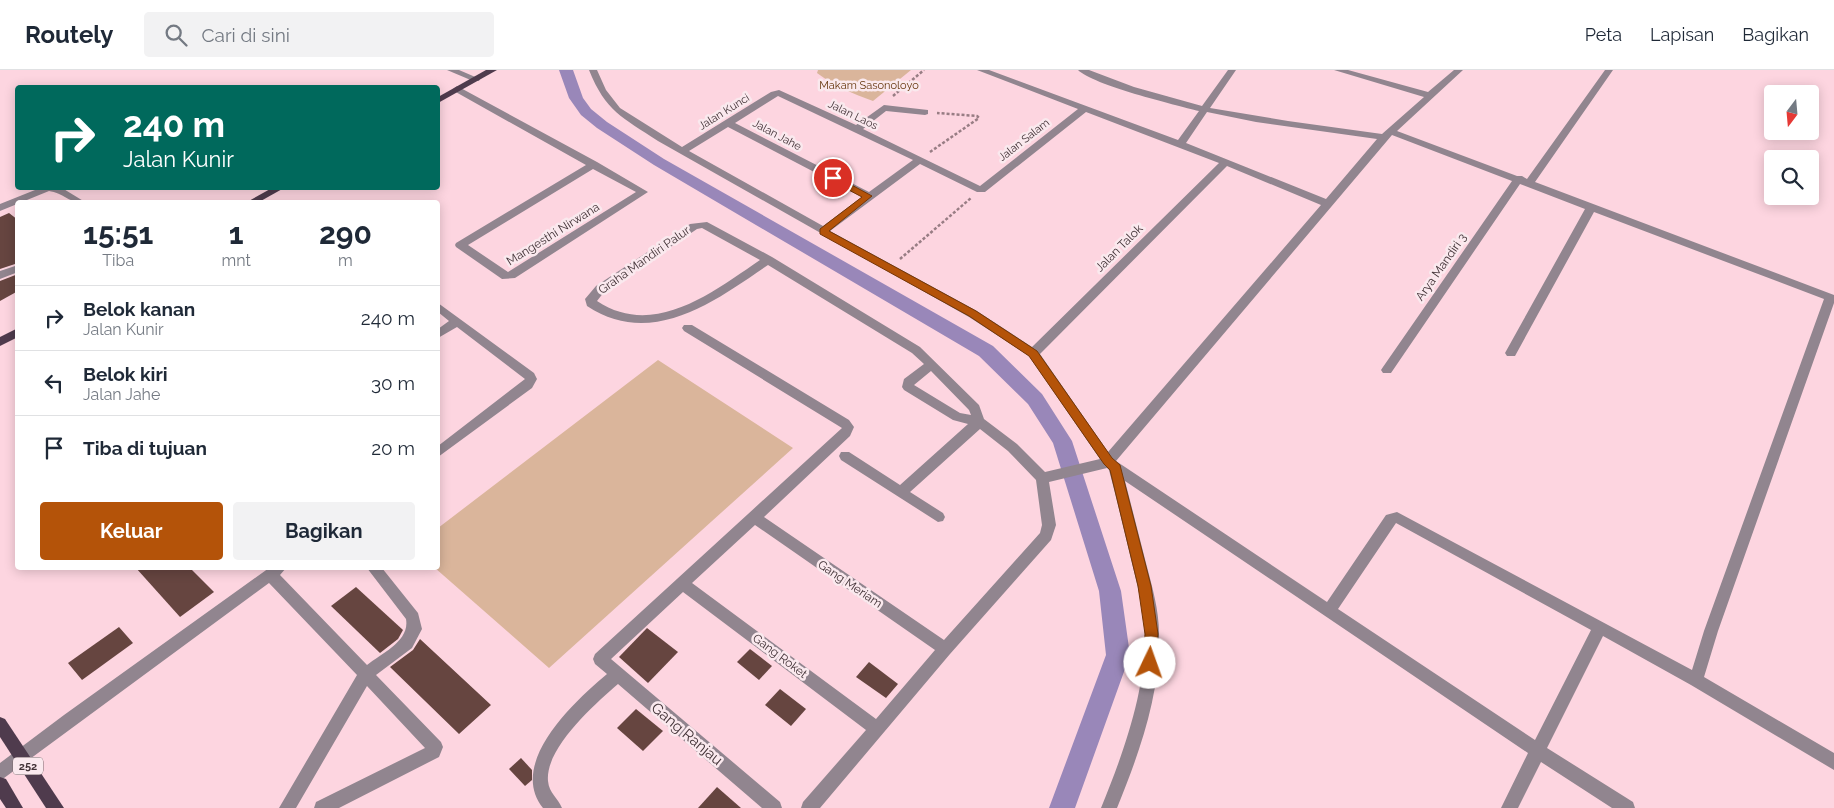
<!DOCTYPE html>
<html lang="id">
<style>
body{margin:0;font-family:Raleway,sans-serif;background:#f2f2f3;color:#1f2937;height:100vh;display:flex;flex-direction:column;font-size:19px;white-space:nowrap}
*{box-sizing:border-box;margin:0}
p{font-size:16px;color:#747a83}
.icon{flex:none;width:28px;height:28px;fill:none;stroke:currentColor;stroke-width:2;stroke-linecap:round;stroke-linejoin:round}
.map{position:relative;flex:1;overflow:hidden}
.drawer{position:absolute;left:15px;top:130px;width:425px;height:370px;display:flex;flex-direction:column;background:#fff;border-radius:5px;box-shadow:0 2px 12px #0003}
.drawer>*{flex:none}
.banner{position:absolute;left:15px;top:15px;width:425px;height:105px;border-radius:5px;box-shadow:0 2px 12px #0003;background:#00695c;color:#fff;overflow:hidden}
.needle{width:32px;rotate:196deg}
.buttons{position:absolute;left:1764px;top:15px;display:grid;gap:10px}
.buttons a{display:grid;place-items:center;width:55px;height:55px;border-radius:5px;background:#fff;box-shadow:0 2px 12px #0003;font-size:25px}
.pin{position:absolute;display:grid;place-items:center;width:42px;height:42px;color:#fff;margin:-21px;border:2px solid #fff;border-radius:50%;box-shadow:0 1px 5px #0007}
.me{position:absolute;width:55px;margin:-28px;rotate:3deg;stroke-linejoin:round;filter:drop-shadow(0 0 4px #0008)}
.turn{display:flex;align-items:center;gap:18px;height:105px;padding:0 25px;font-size:22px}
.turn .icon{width:65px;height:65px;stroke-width:2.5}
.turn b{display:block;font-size:35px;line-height:42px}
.eta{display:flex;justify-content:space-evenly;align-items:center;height:85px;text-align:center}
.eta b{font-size:30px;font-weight:700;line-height:35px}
.cta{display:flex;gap:10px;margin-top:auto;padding:10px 25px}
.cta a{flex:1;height:58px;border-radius:5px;background:#b45309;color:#fff;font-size:20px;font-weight:700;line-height:58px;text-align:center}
.cta a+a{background:#f2f2f3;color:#1f2937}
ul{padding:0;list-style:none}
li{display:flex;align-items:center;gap:15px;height:65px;padding:0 25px;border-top:1px solid #e0e1e3}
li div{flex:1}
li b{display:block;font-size:19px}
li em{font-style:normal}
header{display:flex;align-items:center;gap:30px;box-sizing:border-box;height:70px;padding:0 25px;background:#fff;border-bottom:1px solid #e0e1e3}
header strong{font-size:24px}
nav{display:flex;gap:28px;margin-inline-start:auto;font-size:18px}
.search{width:350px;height:45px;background:#f2f2f3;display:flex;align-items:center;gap:12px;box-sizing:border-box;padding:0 18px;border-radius:5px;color:#747a83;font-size:19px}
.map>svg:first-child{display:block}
.green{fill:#dab59b}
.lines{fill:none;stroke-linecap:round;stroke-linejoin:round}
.canal{fill:#9987b9;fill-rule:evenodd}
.building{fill:#664540}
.path{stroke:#987d84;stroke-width:2.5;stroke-dasharray:3 2;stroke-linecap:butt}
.minor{fill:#91858f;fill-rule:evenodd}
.major{fill:#4f3b4d;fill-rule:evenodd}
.route{fill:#b45309;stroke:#753606}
.labels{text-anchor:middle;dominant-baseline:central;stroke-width:5;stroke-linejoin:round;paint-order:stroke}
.far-park-label{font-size:11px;fill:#66370e;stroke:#fae9ee}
.far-street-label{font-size:11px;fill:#413236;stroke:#fae9ee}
.shield{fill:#fae9ee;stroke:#78696d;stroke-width:1}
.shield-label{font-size:11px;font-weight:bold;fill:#413236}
.street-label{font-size:12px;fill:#413236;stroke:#fae9ee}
.near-street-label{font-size:15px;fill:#413236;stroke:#fae9ee}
</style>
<header>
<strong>Routely</strong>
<div class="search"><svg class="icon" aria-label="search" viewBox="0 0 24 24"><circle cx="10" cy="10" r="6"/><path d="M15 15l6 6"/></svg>Cari di sini</div>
<nav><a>Peta</a><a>Lapisan</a><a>Bagikan</a></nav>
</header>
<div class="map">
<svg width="1834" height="738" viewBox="0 0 1834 738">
<rect width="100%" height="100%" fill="#fdd5e0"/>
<g class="green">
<path d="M818,0H911L873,31C853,24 835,16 817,3Z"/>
<polygon points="658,290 793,378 549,598 435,498 438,498 438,458"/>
</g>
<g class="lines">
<polygon class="canal" points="559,0 573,0 583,28 591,39 607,52 664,89 993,276 1042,324 1072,371 1121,521 1130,585 1075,738 1049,738 1106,585 1099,521 1053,373 1028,334 979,286 654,95 597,58 581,45 569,28"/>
</g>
<g class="building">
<polygon points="9,143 18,150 18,193 0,199 0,147"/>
<polygon points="18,204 18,221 0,231 0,211"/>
<polygon points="136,498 190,498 214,522 180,547"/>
<polygon points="356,517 403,560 398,569 380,583 331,536"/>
<polygon points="119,557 133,573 82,610 68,593"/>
<polygon points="647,558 678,582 648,613 619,587"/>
<polygon points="420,569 491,635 459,664 390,597 413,580"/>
<polygon points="750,579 772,596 759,610 737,592"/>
<polygon points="869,592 898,614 886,628 856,607"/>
<polygon points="780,619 806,639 791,656 765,635"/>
<polygon points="636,639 663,661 643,681 617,658"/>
<polygon points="521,688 532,700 532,710 525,716 509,699"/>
<polygon points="717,717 741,738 698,738"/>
</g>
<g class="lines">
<g class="path">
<polyline points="893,26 924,0"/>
<polyline points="930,82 979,48 977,46 937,43"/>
<polyline points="900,189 971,128"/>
</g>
<g class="minor">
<polygon points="447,0 459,0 480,9 479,11 473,11"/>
<path d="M589,0H597L606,20L620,38L682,77L771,22L779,20L856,55L884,35L928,40V44L925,45L886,41L863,59L980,116L1078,39L977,0H989L1178,70L1199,41C1175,35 1093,15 1078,0H1089L1134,17L1202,36L1228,0H1236L1210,38L1288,51L1382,64L1424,27L1334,0H1348L1428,22L1454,0H1463L1397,61L1517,106H1522L1527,109L1605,0H1613L1535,112L1834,225V233L1718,561L1704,607L1834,683V700L1691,615L1603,566L1547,678L1633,732L1635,738H1612L1541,692L1518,738H1501L1528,683L1125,411C1132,438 1139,466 1146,493C1152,516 1159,540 1159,564C1161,623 1139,684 1117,738H1101C1123,684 1145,624 1145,565C1144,539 1137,514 1131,489C1124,460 1117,430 1109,400L1107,398L1049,412L1056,455L1051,470L950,584L820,738H801L803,732L866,660L683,522L611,589L780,732L782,738H762L618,614C595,634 545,678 548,711C549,723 558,728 562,738H543C507,693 575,631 607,604L595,594L593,589L595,584L842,358L684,261L682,258L684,255H692L849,350L854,357L850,366L764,447L944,570L1040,463L1042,455L1036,410L1008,381L980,359L910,422L943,443L945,447L943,451L938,452L841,390L839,386L841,382H849L900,415L968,354L953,350L904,320L902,317L904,309L924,294L912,283L768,195C715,231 652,279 587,236L585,229L596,216L690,154L707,152L772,187L920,277L979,335L984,349L1017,374L1045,402L1100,389L1029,286L969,247L658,71C622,47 606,42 589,0ZM778,26L913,90L869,122L735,53ZM1086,42L1219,93L1032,277L977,241L830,161L920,94L977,122H985ZM1207,42L1256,52L1377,69L1326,129L1186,73ZM728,57L862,127L823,156L689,81ZM1392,65L1512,111L1383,297L1381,300L1383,303H1391L1520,114L1585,139L1505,283L1507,286H1515L1594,142L1824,229L1704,561L1692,600L1397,442L1386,445L1327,532L1116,391ZM1227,96L1321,135L1108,382L1040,284ZM702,158L760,190C713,222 654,269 597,231L604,222L697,159ZM931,301L969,340L971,345L960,343L914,315ZM1396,453L1591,560L1535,670L1338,539ZM755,455L935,580L876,649L692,513Z"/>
<path d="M457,16L597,92L648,122L515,208L502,209L456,177L455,175L456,173L586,95L454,21L453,19ZM593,99L636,122L508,202L468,175Z"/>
<path d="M40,118H62L85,132C69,134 64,123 49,121L0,141V134Z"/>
<polygon points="18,195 18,202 0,209 0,201"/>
<polygon points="438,233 534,303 537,309 532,318 438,387 438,376 525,309 457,257 438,268 438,259 449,251 438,242"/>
<path d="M269,498H286L280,505L367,595C382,583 410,571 406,549L367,498H382L418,543L422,559L412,578L376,605L441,672L443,677L439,687L339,738H314L316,732L425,678L367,616L296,738H279L357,605L269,513L0,711V693L64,645Z"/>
</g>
<g class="major">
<polygon points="486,0 497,0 438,33 438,27"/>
<polygon points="272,118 284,118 259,132 247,132"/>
<polygon points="18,258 18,267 0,276 0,267"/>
<polygon points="0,647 5,649 64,738 46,738 0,667"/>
<polygon points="0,707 6,709 23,738 6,738 0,729"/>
</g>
</g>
<polygon class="route" points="833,105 872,126 829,161 976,241 1037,281 1112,388 1120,395 1151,516 1158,564 1155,597 1150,599 1145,597 1143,593 1145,564 1138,516 1110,400 1104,394 1029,286 969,246 820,164 820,159 862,127 830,110 829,108"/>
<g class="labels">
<g class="far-park-label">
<text x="869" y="15">Makam Sasonoloyo</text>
</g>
<g class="far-street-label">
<text transform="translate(724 42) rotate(-32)">Jalan Kunci</text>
<text transform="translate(853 45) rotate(26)">Jalan Laos</text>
<text transform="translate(777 65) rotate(28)">Jalan Jahe</text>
<text transform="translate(1024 70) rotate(-38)">Jalan Salam</text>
</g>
<rect class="shield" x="13" y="687.5" width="30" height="17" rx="4"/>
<g class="shield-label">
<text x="28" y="696">252</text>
</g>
<g class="street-label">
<text transform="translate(553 164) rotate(-32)">Mangesthi Nirwana</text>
<text transform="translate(1119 178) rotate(-45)">Jalan Talok</text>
<text transform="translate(644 190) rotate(-35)">Graha Mandiri Palur</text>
<text transform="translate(1441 197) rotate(-55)">Arya Mandiri 3</text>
<text transform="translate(850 514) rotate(34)">Gang Meriam</text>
<text transform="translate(780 586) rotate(37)">Gang Roket</text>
</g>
<g class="near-street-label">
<text transform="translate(687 664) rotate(40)">Gang Ranjau</text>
</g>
</g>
</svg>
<div class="buttons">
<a><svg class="needle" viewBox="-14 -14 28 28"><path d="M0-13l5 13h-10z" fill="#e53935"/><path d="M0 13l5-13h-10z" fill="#747a83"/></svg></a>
<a><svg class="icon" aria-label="search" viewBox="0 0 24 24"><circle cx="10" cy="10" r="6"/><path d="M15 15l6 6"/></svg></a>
</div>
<div class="pin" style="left:833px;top:108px;background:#d93025"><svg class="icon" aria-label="arrive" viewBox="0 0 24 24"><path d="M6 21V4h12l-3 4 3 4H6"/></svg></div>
<svg class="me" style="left:1150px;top:593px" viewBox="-20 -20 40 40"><circle r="19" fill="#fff"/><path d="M0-13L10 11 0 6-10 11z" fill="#b45309"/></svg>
<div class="banner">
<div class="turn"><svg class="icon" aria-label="right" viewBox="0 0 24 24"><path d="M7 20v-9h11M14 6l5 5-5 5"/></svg><div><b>240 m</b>Jalan Kunir</div></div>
</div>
<section class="drawer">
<div class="eta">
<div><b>15:51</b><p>Tiba</p></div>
<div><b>1</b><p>mnt</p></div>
<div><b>290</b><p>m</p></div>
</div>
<ul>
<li><svg class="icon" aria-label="right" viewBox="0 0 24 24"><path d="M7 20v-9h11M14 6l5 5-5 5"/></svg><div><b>Belok kanan</b><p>Jalan Kunir</p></div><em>240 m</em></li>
<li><svg class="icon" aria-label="left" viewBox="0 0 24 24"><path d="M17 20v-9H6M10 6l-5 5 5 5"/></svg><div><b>Belok kiri</b><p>Jalan Jahe</p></div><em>30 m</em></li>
<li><svg class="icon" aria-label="arrive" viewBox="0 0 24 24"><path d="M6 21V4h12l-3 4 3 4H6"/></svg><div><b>Tiba di tujuan</b></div><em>20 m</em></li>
</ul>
<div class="cta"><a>Keluar</a><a>Bagikan</a></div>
</section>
</div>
